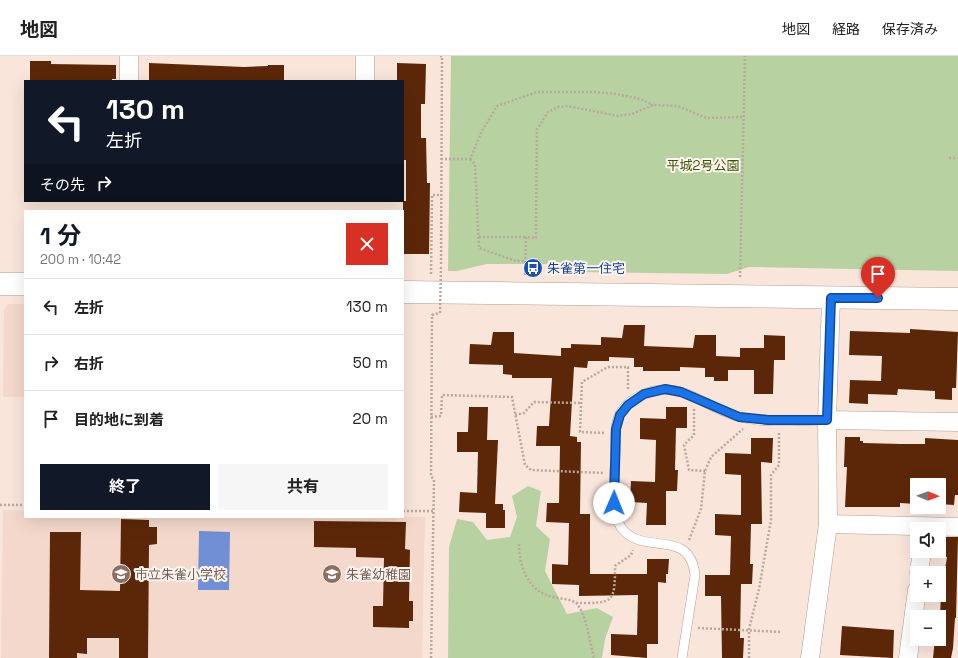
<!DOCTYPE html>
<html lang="ja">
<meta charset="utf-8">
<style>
body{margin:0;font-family:"Space Grotesk","Noto Sans JP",sans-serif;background:#f6f6f6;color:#222;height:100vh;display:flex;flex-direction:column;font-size:15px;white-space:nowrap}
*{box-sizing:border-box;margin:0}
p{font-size:13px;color:#767676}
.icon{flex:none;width:22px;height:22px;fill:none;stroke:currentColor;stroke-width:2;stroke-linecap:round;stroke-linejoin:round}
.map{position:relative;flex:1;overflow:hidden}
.drawer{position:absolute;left:24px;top:154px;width:380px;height:308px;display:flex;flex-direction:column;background:#fff;border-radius:0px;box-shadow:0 4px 16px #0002}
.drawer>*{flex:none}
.guide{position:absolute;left:24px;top:24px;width:380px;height:122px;border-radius:0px;box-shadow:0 4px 16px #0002;background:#111827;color:#fff;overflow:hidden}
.needle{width:26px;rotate:91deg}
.controls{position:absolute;left:910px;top:422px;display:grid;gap:8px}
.controls a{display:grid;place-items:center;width:36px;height:36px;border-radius:0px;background:#fff;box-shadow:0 4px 16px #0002;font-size:20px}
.pin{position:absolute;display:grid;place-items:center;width:34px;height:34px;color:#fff;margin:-41px -17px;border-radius:50% 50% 50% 0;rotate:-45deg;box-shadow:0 0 4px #0007}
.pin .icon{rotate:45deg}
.me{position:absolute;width:44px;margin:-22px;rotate:1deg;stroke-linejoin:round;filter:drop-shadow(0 0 3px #0008)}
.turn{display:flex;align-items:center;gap:14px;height:84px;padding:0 16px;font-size:18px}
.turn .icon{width:52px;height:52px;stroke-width:2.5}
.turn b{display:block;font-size:28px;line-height:34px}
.then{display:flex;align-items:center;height:38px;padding:0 16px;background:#0003;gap:8px;font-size:15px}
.round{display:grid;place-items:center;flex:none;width:42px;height:42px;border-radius:0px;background:#f6f6f6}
.headline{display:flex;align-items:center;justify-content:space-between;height:68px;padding:0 16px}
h1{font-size:24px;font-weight:700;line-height:30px;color:#111827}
.primary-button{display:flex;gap:8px;margin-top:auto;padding:8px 16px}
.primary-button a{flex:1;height:46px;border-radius:0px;background:#111827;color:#fff;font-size:16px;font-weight:700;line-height:46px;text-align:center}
.primary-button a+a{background:#f6f6f6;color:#222}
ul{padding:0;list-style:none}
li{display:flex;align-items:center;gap:12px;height:56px;padding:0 16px;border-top:1px solid #e0e0e0}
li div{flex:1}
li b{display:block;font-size:15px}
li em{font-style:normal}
header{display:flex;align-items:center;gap:24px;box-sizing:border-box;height:56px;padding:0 20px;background:#fff;border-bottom:1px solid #e0e0e0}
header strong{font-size:19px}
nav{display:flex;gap:22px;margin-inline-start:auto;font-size:14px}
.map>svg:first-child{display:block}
.built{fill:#f4d8cb}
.green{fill:#b8d1a0}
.water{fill:#708fd4}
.building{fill:#5c2709}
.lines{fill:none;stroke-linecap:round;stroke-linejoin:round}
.service-casing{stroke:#b19d94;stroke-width:10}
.minor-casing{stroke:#b19d94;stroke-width:19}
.tertiary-casing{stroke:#b19d94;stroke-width:23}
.path{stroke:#b8a8a0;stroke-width:2.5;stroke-dasharray:2 2;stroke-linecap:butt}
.service{stroke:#fff;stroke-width:9}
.minor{stroke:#fff;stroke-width:18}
.tertiary{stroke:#fff;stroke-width:22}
.path-bridge{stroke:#b8a8a0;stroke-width:2.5;stroke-dasharray:2 2;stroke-linecap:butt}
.route-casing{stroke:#114b97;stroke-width:10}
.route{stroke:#1a73e8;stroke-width:7}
.labels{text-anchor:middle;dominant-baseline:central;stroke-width:4;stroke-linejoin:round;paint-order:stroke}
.park-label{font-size:13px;fill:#385803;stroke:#fef5f1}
.transit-label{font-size:13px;fill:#164399;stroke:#fef5f1;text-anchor:start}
.education-label{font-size:13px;fill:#785e54;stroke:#fef5f1;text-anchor:start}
</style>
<header>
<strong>地図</strong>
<nav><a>地図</a><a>経路</a><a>保存済み</a></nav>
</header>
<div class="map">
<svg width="958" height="602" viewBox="0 0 958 602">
<rect width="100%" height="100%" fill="#fae5db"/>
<g class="built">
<polygon points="8,248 25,248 25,341 3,341 4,254"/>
<polygon points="3,454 25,455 25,461 425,461 422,602 1,602"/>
</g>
<g class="green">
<polygon points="451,0 958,0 958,215 749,211 727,218 575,216 546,208 487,208 457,215 448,215"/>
<polygon points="528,430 541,435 536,470 550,483 545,515 567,558 597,552 613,561 605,583 602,602 448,602 449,491 457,463 473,466 487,484 510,481 517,461 512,440"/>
</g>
<polygon class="water" points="199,475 230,476 229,534 198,534"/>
<g class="building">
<polygon points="30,5 51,5 51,8 116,9 116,23 112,23 112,25 30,25"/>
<polygon points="149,7 244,11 268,10 268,9 284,9 284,25 149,25"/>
<polygon points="397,7 426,8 425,48 421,48 421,82 426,82 427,127 430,127 429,198 403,198 403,145 406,145 406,104 403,104 403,25 397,25"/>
<polygon points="624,269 645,269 644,290 693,292 695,279 716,279 716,300 740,301 740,292 764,292 764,279 785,280 785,304 774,304 773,338 754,338 754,314 728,314 728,325 714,325 714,321 705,321 705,312 680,311 680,315 643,315 643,311 634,311 634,302 609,301 609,305 588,305 587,312 574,311 570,380 577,381 577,386 581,386 580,458 590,458 590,518 647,518 647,503 669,503 668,518 666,518 666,527 658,526 658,588 647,588 647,602 611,599 611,578 637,579 638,539 579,540 579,529 552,528 552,508 568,509 569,467 546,466 547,447 559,447 560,390 536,390 537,370 549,370 552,322 512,322 512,319 503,318 503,309 469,308 470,288 491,289 493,276 514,276 514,297 561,300 561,292 571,292 571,288 601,289 601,281 622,282"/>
<polygon points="910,273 958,276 956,332 952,332 952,344 935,343 935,335 898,333 897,339 868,338 868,348 849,347 850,324 881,325 882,300 849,299 850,275 910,277"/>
<polygon points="469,351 488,351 487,384 498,384 495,448 503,448 503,454 505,454 505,472 486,472 486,457 459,456 460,436 477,437 478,396 457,396 457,376 468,376"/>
<polygon points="666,351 687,351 687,372 676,372 675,414 678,414 677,435 666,435 666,469 646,469 647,447 630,446 631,425 655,426 656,384 640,383 640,362 666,363"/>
<polygon points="845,381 860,381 860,385 863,385 863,387 901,388 925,388 925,382 958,384 958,439 955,439 954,449 939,448 939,429 917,429 917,448 900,447 900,451 845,451 847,411 844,411"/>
<polygon points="751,382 773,382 772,407 761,406 762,468 751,468 750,508 753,508 752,528 741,528 740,582 744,582 743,602 722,602 721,540 705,540 705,519 730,519 731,480 715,479 715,458 741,459 741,419 725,418 725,397 751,398"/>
<polygon points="121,463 149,464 149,471 157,471 157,488 149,489 148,602 119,602 119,582 87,582 87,598 77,597 77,602 49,602 50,476 81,476 80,534 120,535"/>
<polygon points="314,465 406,466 405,493 410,494 409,545 413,545 413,565 409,565 409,572 373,571 373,550 383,550 384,502 356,501 356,492 314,491"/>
<polygon points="944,481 958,481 956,562 955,562 953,592 951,602 933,602 935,583 939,583 941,538 947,501 941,500"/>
<polygon points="842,570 894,574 893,602 840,599"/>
</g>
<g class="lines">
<g class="service-casing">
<path id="service" d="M682,602L695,519C690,473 648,498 625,476C608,460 615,427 615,406C616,391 613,372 620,358C631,338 660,329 681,336C701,342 719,356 740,361C767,368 799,364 827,364"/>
</g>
<g class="minor-casing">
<g id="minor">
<polyline points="129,25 129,0"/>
<polyline points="365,25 365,0"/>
<polyline points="827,364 958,366"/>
<polyline points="828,468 958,471"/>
<polyline points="919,517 922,495"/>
<polyline points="810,602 828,468 827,364 831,242"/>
<polyline points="908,602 917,534"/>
</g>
</g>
<g class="tertiary-casing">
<g id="tertiary">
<polyline points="0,228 25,228"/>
<polyline points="403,236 958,243"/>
</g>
</g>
<g class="path">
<polyline points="440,0 442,0 441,210"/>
<polyline points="949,102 958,102"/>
<polyline points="441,103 470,103 482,75 497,50 537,36 596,36 616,38 641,43 653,49"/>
<polyline points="470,103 475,108 479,192 516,205 525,205"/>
<polyline points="479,181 526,181"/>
<polyline points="431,218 432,139 441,139"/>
<polyline points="525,219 526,181 536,182 537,73 548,56 558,51 568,50 618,60 632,58 653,49 678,50 706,62 742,61"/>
<polyline points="740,221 745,0"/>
<polyline points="694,353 694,379 684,389 689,414 705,415"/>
<polyline points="515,359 524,357 534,346 581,347"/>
<polyline points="431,361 441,360 442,339 512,341 525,409 531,414 604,417"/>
<polyline points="604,377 580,376 582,326 608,311 628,311 628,334"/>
<polyline points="0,449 25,449"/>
<polyline points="403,455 433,455"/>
<polyline points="689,484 701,453 705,415 711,401 743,373"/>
<path d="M519,488C519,509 527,533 549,540C557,543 569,542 576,547C586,556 590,588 594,602"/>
<path d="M576,547C613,547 615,548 615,510L631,499L633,494"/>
<polyline points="698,572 782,576"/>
<polyline points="431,602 434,424 431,420 432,259 440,257"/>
<polyline points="749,602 749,573 759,533 771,464 771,419 779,409 779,377"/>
</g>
<use href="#service" class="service"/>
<use href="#minor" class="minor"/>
<use href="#tertiary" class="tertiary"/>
<polyline class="path-bridge" points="440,257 441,210"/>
</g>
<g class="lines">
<g class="route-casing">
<polyline id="route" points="614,447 616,373 620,359 628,349 644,338 665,333 681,336 739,361 768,364 827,364 831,242 878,242"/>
</g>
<use href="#route" class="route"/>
</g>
<defs>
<g id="bus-disc" transform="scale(1)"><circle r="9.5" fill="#1a4fb4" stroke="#fef5f1"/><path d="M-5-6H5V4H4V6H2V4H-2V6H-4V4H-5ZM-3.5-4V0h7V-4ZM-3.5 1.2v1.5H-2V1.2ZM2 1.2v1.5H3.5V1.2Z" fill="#fff"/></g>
<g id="school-disc" transform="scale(1)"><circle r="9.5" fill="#8d6e63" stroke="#fef5f1"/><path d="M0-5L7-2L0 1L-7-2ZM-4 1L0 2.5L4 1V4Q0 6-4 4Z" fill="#fff"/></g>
</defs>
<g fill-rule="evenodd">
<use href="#bus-disc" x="533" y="212"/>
<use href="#school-disc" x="121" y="518"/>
<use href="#school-disc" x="332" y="518"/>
</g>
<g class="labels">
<g class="park-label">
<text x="703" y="109">平城2号公園</text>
</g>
<g class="transit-label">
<text x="547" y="212">朱雀第一住宅</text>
</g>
<g class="education-label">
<text x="135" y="518">市立朱雀小学校</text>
<text x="346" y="518">朱雀幼稚園</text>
</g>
</g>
</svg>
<div class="controls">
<a><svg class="needle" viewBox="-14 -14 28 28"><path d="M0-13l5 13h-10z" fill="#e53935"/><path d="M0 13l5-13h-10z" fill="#767676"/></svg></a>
<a><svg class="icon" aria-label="sound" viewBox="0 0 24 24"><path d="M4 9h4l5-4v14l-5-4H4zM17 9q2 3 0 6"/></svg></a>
<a>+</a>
<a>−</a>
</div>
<div class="pin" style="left:878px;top:242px;background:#d93025"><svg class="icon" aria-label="arrive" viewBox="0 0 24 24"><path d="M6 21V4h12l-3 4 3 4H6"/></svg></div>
<svg class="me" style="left:614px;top:447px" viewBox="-20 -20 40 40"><circle r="19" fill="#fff"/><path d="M0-13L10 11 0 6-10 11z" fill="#1a73e8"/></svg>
<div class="guide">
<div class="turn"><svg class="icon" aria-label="left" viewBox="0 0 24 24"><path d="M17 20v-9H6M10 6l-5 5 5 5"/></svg><div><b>130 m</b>左折</div></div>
<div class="then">その先<svg class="icon" aria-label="right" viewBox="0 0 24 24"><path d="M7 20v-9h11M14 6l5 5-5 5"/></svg></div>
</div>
<section class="drawer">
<div class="headline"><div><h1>1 分</h1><p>200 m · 10:42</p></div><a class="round" style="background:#d93025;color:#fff"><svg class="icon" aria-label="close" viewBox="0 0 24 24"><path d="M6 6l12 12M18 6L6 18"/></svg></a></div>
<ul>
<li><svg class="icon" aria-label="left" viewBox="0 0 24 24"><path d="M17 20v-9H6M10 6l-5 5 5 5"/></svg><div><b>左折</b></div><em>130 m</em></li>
<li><svg class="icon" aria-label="right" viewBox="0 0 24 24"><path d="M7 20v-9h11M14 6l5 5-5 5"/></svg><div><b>右折</b></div><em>50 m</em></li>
<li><svg class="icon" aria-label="arrive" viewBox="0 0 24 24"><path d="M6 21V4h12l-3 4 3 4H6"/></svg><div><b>目的地に到着</b></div><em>20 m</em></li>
</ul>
<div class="primary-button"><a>終了</a><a>共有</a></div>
</section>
</div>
